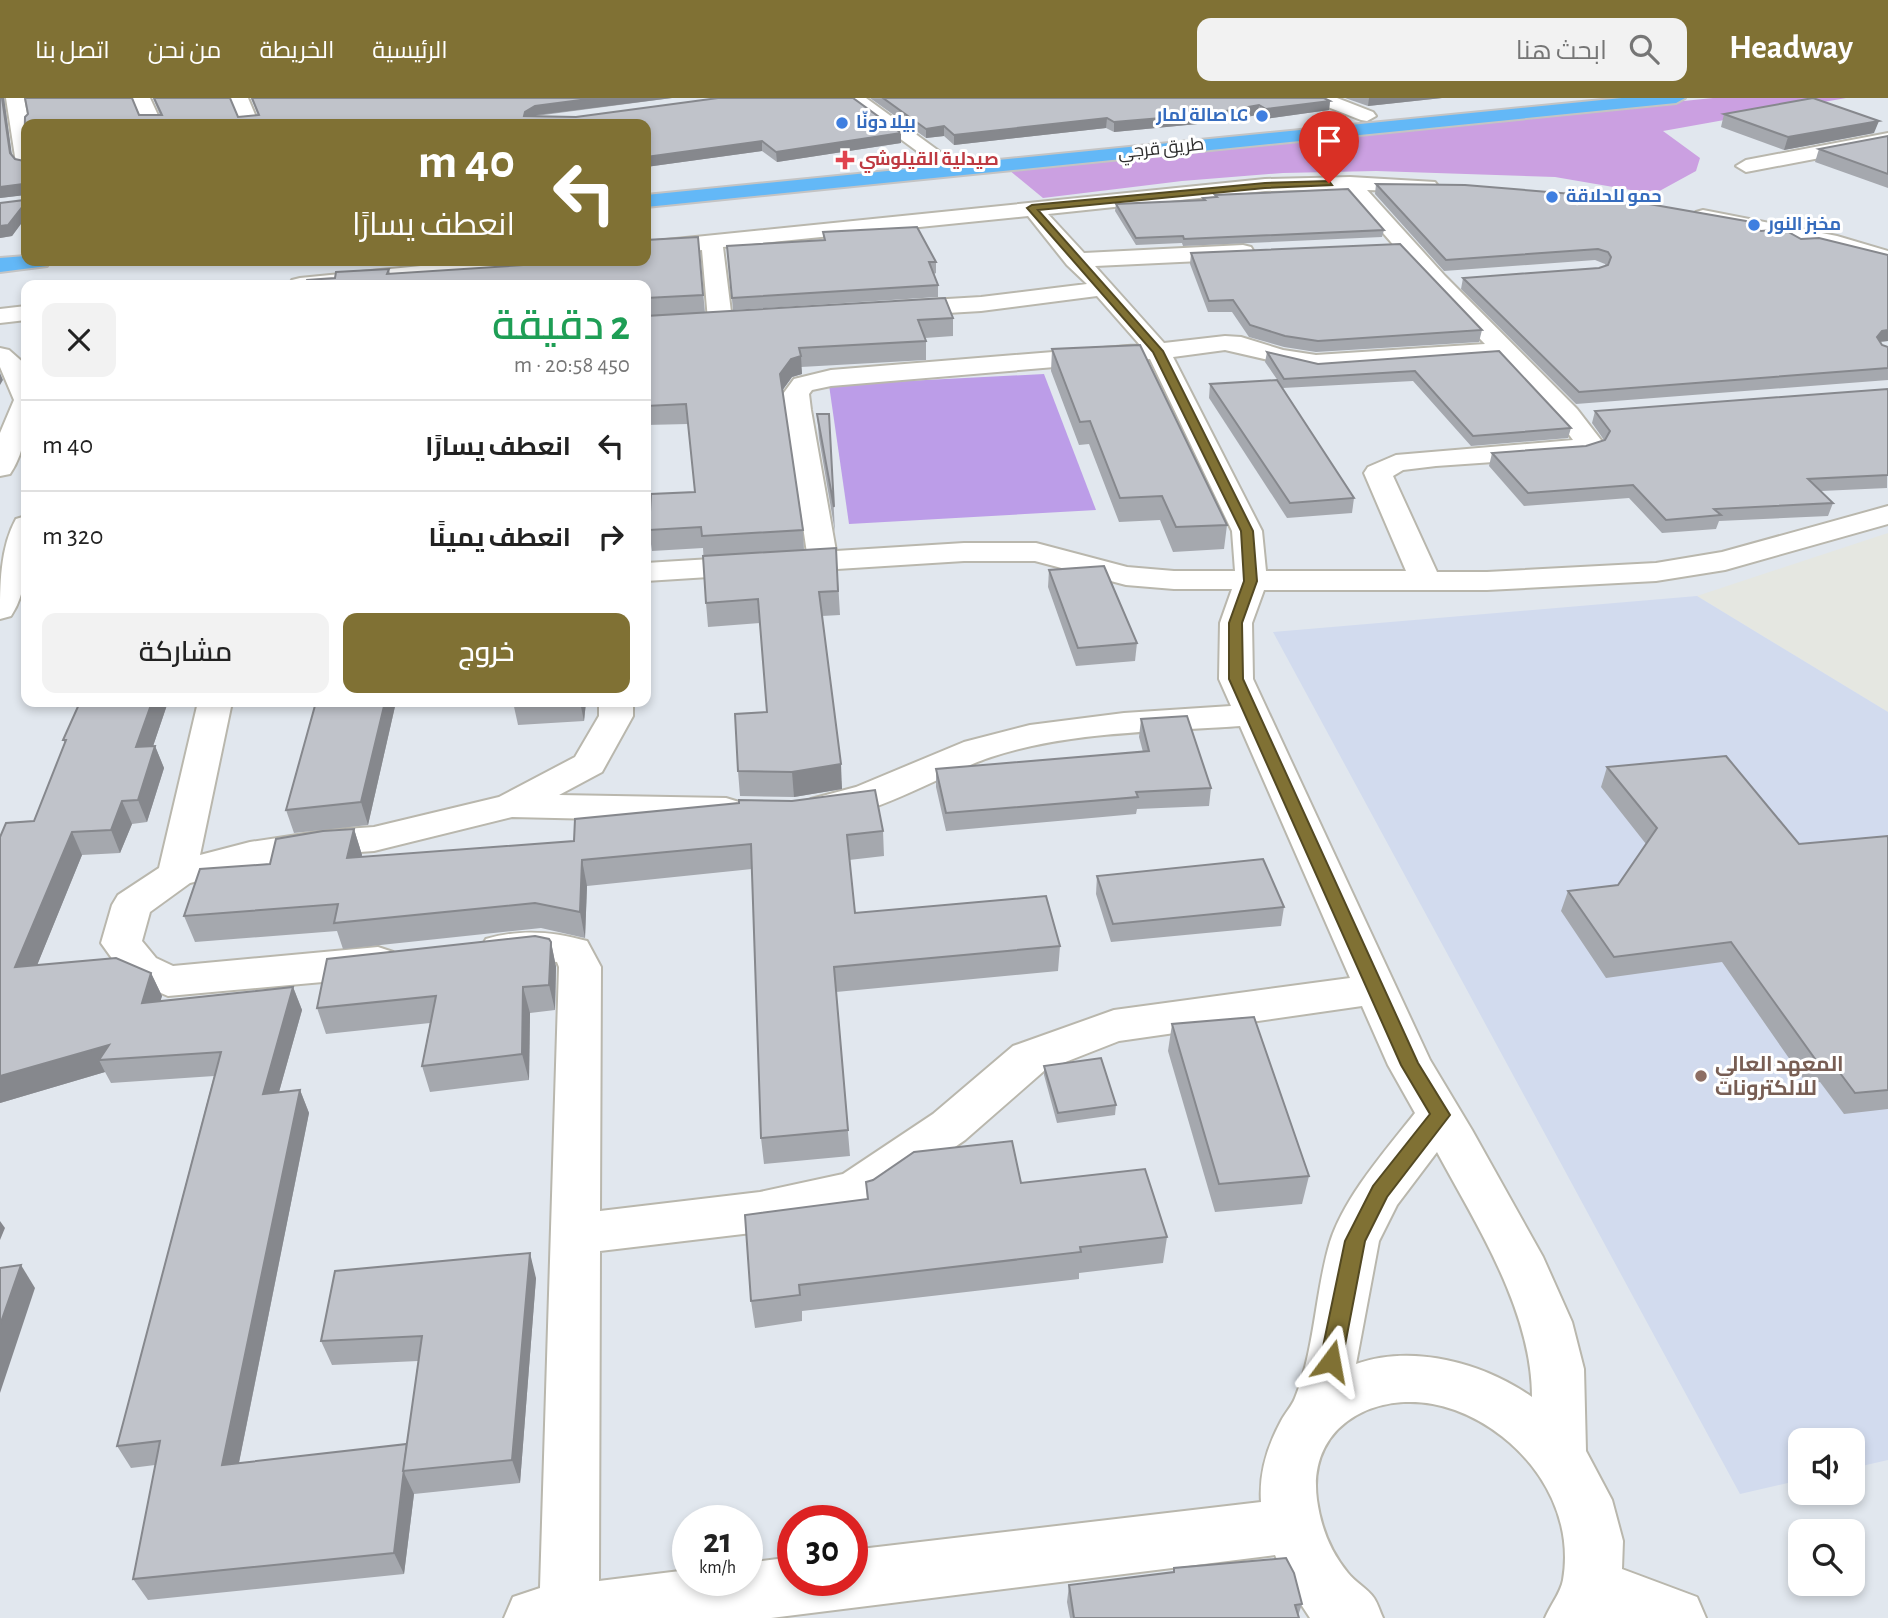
<!DOCTYPE html>
<html lang="ar">
<meta charset="utf-8">
<style>
body{margin:0;font-family:"Alegreya Sans",Cairo,sans-serif;background:#f2f2f2;color:#222;direction:rtl;height:100vh;display:flex;flex-direction:column;font-size:26px;white-space:nowrap}
*{box-sizing:border-box;margin:0}
p{font-size:23px;color:#767676}
.icon{flex:none;width:38px;height:38px;fill:none;stroke:currentColor;stroke-width:2;stroke-linecap:round;stroke-linejoin:round}
.map{position:relative;flex:1;overflow:hidden;direction:ltr}
.panel{position:absolute;left:21px;top:182px;width:630px;height:427px;display:flex;flex-direction:column;background:#fff;border-radius:14px;box-shadow:0 4px 10px #0003;direction:rtl}
.panel>*{flex:none}
.hud{position:absolute;left:21px;top:21px;width:630px;height:147px;border-radius:14px;box-shadow:0 4px 10px #0003;direction:rtl;background:#807134;color:#fff;overflow:hidden}
.tools{position:absolute;left:1788px;top:1330px;display:grid;gap:14px}
.tools a{display:grid;place-items:center;width:77px;height:77px;border-radius:14px;background:#fff;box-shadow:0 4px 10px #0003;font-size:35px}
.speed{position:absolute;left:672px;top:1407px;display:flex;gap:14px;font-size:35px;font-weight:700;text-align:center}
.speed>*{display:grid;place-content:center;width:91px;height:91px;border-radius:50%;background:#fff;box-shadow:0 4px 10px #0003;line-height:1}
.speed small{font-size:18px;font-weight:400}
.speed .limit{border:10px solid #d22;background:#fff;color:#111}
.pin{position:absolute;display:grid;place-items:center;width:60px;height:60px;color:#fff;margin:-72px -30px;border-radius:50% 50% 50% 0;rotate:-45deg;box-shadow:0 0 7px #0007}
.pin .icon{rotate:45deg}
.me{position:absolute;width:77px;margin:-38px;rotate:13deg;stroke-linejoin:round;filter:drop-shadow(0 0 5px #0008)}
.turn{display:flex;align-items:center;gap:24px;height:147px;padding:0 21px;font-size:32px}
.turn .icon{width:91px;height:91px;stroke-width:2.5}
.turn b{display:block;font-size:49px;line-height:60px}
.round{display:grid;place-items:center;flex:none;width:74px;height:74px;border-radius:14px;background:#f2f2f2}
.summary{display:flex;align-items:center;justify-content:space-between;height:119px;padding:0 21px}
h1{font-size:42px;font-weight:600;line-height:52px;color:#1e9e55}
.cta{display:flex;gap:14px;margin-top:auto;padding:14px 21px}
.cta a{flex:1;height:80px;border-radius:14px;background:#807134;color:#fff;font-size:28px;font-weight:600;line-height:80px;text-align:center}
.cta a+a{background:#f2f2f2;color:#222}
ul{padding:0;list-style:none}
li{display:flex;align-items:center;gap:21px;height:91px;padding:0 21px;border-top:2px solid #e0e0e0}
li div{flex:1}
li b{display:block;font-size:26px}
li em{font-style:normal}
header{display:flex;align-items:center;gap:42px;box-sizing:border-box;height:98px;padding:0 35px;background:#807134;color:#fff}
header strong{font-size:33px}
nav{display:flex;gap:38px;margin-inline-start:auto;font-size:24px}
.search{width:490px;height:63px;background:#f2f2f2;display:flex;align-items:center;gap:18px;box-sizing:border-box;padding:0 24px;border-radius:14px;color:#767676;font-size:26px}
.map>svg:first-child{display:block}
.industrial{fill:#e5e7e1}
.education{fill:#d2dbee}
.green{fill:#cba0e1}
.pitch{fill:#bc9de8}
.lines{fill:none;stroke-linecap:round;stroke-linejoin:round}
.minor-casing{stroke:#b9b7ad;stroke-width:4}
.highway-casing{stroke:#c4c4c4;stroke-width:4}
.minor{fill:#fff;fill-rule:evenodd}
.highway{fill:#63b8f7;fill-rule:evenodd}
.wall{fill:#a5a8ae}
.shaded-wall{fill:#86888d}
.building{fill:#c0c3ca;stroke:#86888d;stroke-width:2}
.route{fill:#807134;stroke:#534922;stroke-width:2}
.shop-dot{fill:#3f7fe0;stroke:#fff;stroke-width:2.5}
.health-dot{fill:#e0444e;stroke:#fff;stroke-width:2.5}
.education-dot{fill:#8d6e63;stroke:#fff;stroke-width:2.5}
.labels{text-anchor:middle;dominant-baseline:central;stroke-width:6;stroke-linejoin:round;paint-order:stroke}
.far-shop-label{font-size:18px;font-weight:bold;fill:#366cbe;stroke:#fff;text-anchor:start}
.far-street-label{font-size:18px;fill:#2d2d2d;stroke:#fff}
.far-health-label{font-size:18px;font-weight:bold;fill:#be3a42;stroke:#fff;text-anchor:start}
.education-label{font-size:21px;font-weight:bold;fill:#785e54;stroke:#fff;text-anchor:start}
</style>
<header>
<strong>Headway</strong>
<div class="search"><svg class="icon" aria-label="search" viewBox="0 0 24 24"><circle cx="10" cy="10" r="6"/><path d="M15 15l6 6"/></svg>ابحث هنا</div>
<nav><a>الرئيسية</a><a>الخريطة</a><a>من نحن</a><a>اتصل بنا</a></nav>
</header>
<div class="map">
<svg width="1888" height="1520" viewBox="0 0 1888 1520">
<rect width="100%" height="100%" fill="#e1e7ee"/>
<polygon class="industrial" points="1888,435 1888,614 1697,498"/>
<polygon class="education" points="1697,498 1888,614 1888,1362 1853,1370 1853,1342 1801,1342 1801,1382 1740,1396 1273,534"/>
<polygon class="green" points="1713,0 1846,0 1663,33 1700,60 1696,73 1654,96 1555,79 1376,73 1283,75 1182,83 1043,100 1009,72"/>
<polygon class="pitch" points="1044,276 1096,412 849,426 829,287"/>
<g class="lines">
<g class="minor-casing">
<g id="minor">
<polygon points="6,0 24,0 29,26 26,26 26,71 19,69 16,65"/>
<polygon points="132,0 150,0 162,26 144,26"/>
<polygon points="230,0 248,0 259,26 241,26"/>
<polygon points="845,0 866,0 965,72 962,76 948,76"/>
<polygon points="1312,0 1337,0 1373,14 1376,18 1367,23 1361,22 1315,4"/>
<polygon points="1888,35 1888,47 1746,74 1736,68 1746,62"/>
<path d="M1350,79L1435,84L1438,88L1435,92L1428,94L1367,92L1445,178L1577,311L1604,346L1600,352L1582,358L1436,368L1403,372L1393,378L1437,474H1487L1656,465L1722,454L1888,408V426L1725,472L1656,483L1487,492H1264L1252,525L1253,581L1430,962L1472,1032L1543,1159L1572,1224L1584,1271L1586,1353L1612,1402L1623,1443L1622,1471L1697,1499L1706,1520H1545C1550,1508 1561,1494 1563,1482C1576,1407 1523,1337 1455,1312C1387,1287 1306,1321 1317,1402C1321,1430 1330,1453 1348,1475C1355,1484 1368,1491 1374,1500C1378,1506 1380,1514 1383,1520H1310L1289,1488L1275,1457L771,1520H504L513,1499L540,1490L559,869L557,864C533,860 509,868 486,861L480,851L486,841C520,831 552,833 587,843L601,869L600,1113L760,1094L843,1076L933,1016L1013,948L1114,912L1350,880L1240,628C1158,634 1070,633 991,659C944,674 858,730 811,717L805,709L811,701L856,689L964,644L1030,627L1124,615L1231,608L1219,581L1220,525L1232,491H1174L1126,487L1035,463H964L646,483V465L807,455L783,296L794,281L831,272L1140,247L1097,198L981,213L897,218L889,216L885,211L889,206L897,204L981,199L1087,186L1067,167L1028,118L723,149L732,222L728,227H712L708,222L702,152L646,158V144L1265,81ZM1345,91L1429,188L1485,246L1316,257L1283,252L1241,239L1225,238L1164,245L1095,168L1243,161L1251,159L1254,154L1251,149L1243,147L1084,155L1048,116L1265,93ZM1225,252L1316,273L1498,260L1559,323L1573,342L1396,357L1368,369L1364,375L1406,473H1266L1262,433L1173,259ZM1150,261L1232,433L1235,473H1174L1127,469L1036,445H964L836,453L811,312L809,296L812,292L831,288ZM1362,908L1388,967L1415,1015C1385,1053 1345,1098 1330,1144C1315,1194 1315,1251 1295,1300C1292,1308 1285,1315 1281,1323C1267,1349 1259,1375 1261,1404L852,1452V1482H793V1459L747,1465V1482H688V1472L599,1483L600,1153L760,1134L873,1106L965,1042L1045,972L1119,943ZM1437,1054C1477,1128 1532,1213 1532,1299C1483,1265 1414,1246 1356,1266L1379,1143L1397,1107Z"/>
<polygon points="1703,112 1837,138 1888,153 1888,167 1833,151 1696,122 1693,118 1696,114"/>
<polygon points="471,163 545,163 542,168 534,170 364,187 289,187 292,182 300,180"/>
<polygon points="26,208 26,222 0,225 0,211"/>
<path d="M0,250L9,252L26,267C26,303 32,344 10,376L0,378V335L14,302L0,269Z"/>
<path d="M26,418C27,450 30,490 11,518L0,521C0,487 0,450 16,421Z"/>
<polygon points="198,604 232,604 200,757 250,744 331,732 374,729 499,699 575,659 599,618 599,604 633,604 633,618 602,674 559,697 726,700 739,704 745,712 739,720 726,724 512,719 374,753 331,756 250,770 190,785 150,814 142,843 156,860 173,868 378,849 393,854 399,864 393,874 378,879 168,898 126,880 101,845 112,807 118,797 159,770"/>
</g>
</g>
<g class="highway-casing">
<g id="highway">
<polygon points="1622,0 1685,0 1676,5 646,109 646,97"/>
<polygon points="26,158 26,163 50,163 47,168 0,174 0,160"/>
</g>
</g>
<use href="#minor" class="minor"/>
<use href="#highway" class="highway"/>
</g>
<g class="wall">
<polygon points="0,0 4,0 12,59 15,61 24,63 25,19 28,16 25,0 132,0 139,17 160,17 153,0 230,0 238,19 258,17 251,0 672,0 536,18 576,19 718,0 853,0 901,35 901,45 777,64 762,53 646,69 646,26 26,26 26,119 12,138 0,140 0,105 24,102 24,97 0,100"/>
<polygon points="870,0 1324,0 1330,3 1329,12 1265,21 1258,17 1208,25 1114,34 1106,30 954,47 944,38 926,40"/>
<polygon points="1345,0 1442,0 1368,8"/>
<polygon points="1724,16 1874,35 1784,52 1721,29"/>
<polygon points="1888,38 1888,90 1815,64 1819,51"/>
<polygon points="1376,86 1465,87 1888,243 1880,244 1882,247 1888,249 1888,282 1576,306 1461,191 1463,180 1599,170 1606,168 1605,166 1595,162 1444,173 1375,96"/>
<polygon points="1215,97 1384,132 1382,139 1183,148 1182,145 1136,147 1115,113 1116,106 1202,103 1203,100 1215,99"/>
<polygon points="823,134 936,164 936,175 934,176 938,187 938,199 733,212 727,148 824,142"/>
<polygon points="698,139 705,215 646,218 646,187 335,180 389,171 390,176 646,163"/>
<polygon points="1191,155 1482,232 1479,244 1316,254 1284,249 1249,239 1232,214 1208,214 1190,166"/>
<polygon points="646,218 953,220 953,238 925,240 926,243 926,262 801,269 802,276 792,279 782,293 803,432 804,452 836,450 840,517 822,518 842,691 794,699 740,698 738,673 767,614 760,525 708,529 706,505 703,450 652,453 649,432 695,394 688,326 646,327"/>
<polygon points="1052,251 1227,427 1224,451 1173,454 1160,422 1119,424 1089,346 1079,347 1051,273"/>
<polygon points="1499,253 1571,330 1568,340 1471,348 1413,283 1283,290 1265,264 1267,254 1318,266"/>
<polygon points="1210,286 1354,400 1352,415 1287,420 1209,300"/>
<polygon points="1888,291 1887,390 1821,393 1833,405 1828,418 1719,423 1716,431 1662,435 1629,400 1524,408 1489,368 1492,355 1586,348 1604,342 1592,325 1595,313"/>
<polygon points="817,316 829,316 835,434 819,340"/>
<polygon points="1049,472 1137,545 1135,563 1076,568 1048,489"/>
<polygon points="168,604 153,648 155,648 164,670 147,724 132,726 120,755 82,757 37,867 151,875 162,898 160,903 293,889 302,912 279,994 300,992 309,1015 239,1365 407,1346 418,1263 332,1267 321,1243 536,1180 520,1385 414,1396 404,1476 148,1502 133,1481 155,1367 131,1370 117,1348 214,978 111,985 105,974 0,1005 0,739 34,723 65,645 63,642"/>
<polygon points="316,604 396,604 368,727 294,735 286,712"/>
<polygon points="513,604 586,604 584,623 518,627"/>
<polygon points="1141,621 1211,690 1209,708 1137,711 1136,716 946,733 936,689 936,671 1143,654 1139,639"/>
<polygon points="1607,669 1799,746 1888,738 1888,1011 1844,1016 1820,984 1807,986 1722,864 1606,880 1561,813 1568,793 1618,787 1646,746 1601,689"/>
<polygon points="354,731 362,757 361,759 883,733 884,758 849,762 855,815 1060,848 1058,873 836,894 850,1058 764,1066 761,1040 752,771 587,788 585,840 541,830 343,851 337,833 195,844 184,818 270,766"/>
<polygon points="1097,778 1284,809 1281,828 1111,844 1096,796"/>
<polygon points="551,844 556,869 555,912 530,915 529,982 430,994 422,968 430,925 326,936 317,910"/>
<polygon points="1172,926 1309,1078 1302,1106 1215,1114 1168,953"/>
<polygon points="1044,968 1116,1007 1115,1017 1057,1025 1044,977"/>
<polygon points="866,1084 1021,1085 1167,1139 1163,1165 1079,1175 1079,1181 802,1213 802,1223 755,1230 751,1203 867,1101"/>
<polygon points="1174,1470 1302,1506 1298,1518 1299,1520 1070,1520 1067,1504 1069,1487 1173,1474"/>
</g>
<g class="shaded-wall">
<polygon points="2,0 4,0 13,65 10,55"/>
<polygon points="596,0 672,0 537,17 527,24 524,18 525,14 535,8"/>
<polygon points="1369,0 1442,0 1368,8"/>
<polygon points="1330,3 1329,12 1265,21 1266,11"/>
<polygon points="1259,7 1258,17 1208,25 1114,34 1114,24"/>
<polygon points="1107,20 1106,30 954,47 954,37"/>
<polygon points="1879,23 1874,35 1784,52 1788,39"/>
<polygon points="944,28 944,38 926,40 926,31"/>
<polygon points="901,35 901,45 777,64 776,54"/>
<polygon points="762,43 762,53 646,69 646,59"/>
<polygon points="24,86 26,97 0,100 0,89"/>
<polygon points="26,104 26,119 12,138 0,140 0,128"/>
<polygon points="1888,232 1888,243 1877,244 1877,239 1882,233"/>
<polygon points="801,258 802,276 792,279 781,294 780,276 791,261"/>
<polygon points="0,275 3,282 0,287"/>
<polygon points="152,604 168,604 145,672 136,649"/>
<polygon points="385,604 396,604 368,727 361,704"/>
<polygon points="580,604 586,604 584,623"/>
<polygon points="155,648 164,670 147,724 138,702"/>
<polygon points="841,666 842,691 794,699 792,674"/>
<polygon points="122,703 132,726 120,755 111,732"/>
<polygon points="354,731 362,757 355,786 347,760"/>
<polygon points="72,734 82,757 27,892 15,869"/>
<polygon points="582,762 587,788 585,840 580,814"/>
<polygon points="551,844 556,869 555,912 549,887"/>
<polygon points="151,875 162,898 153,928 142,905"/>
<polygon points="293,889 302,912 272,1019 263,996"/>
<polygon points="523,889 530,915 529,982 522,956"/>
<polygon points="109,947 99,962 105,974 0,1005 0,978"/>
<polygon points="300,992 309,1015 234,1389 222,1367"/>
<polygon points="0,1123 5,1130 0,1142"/>
<polygon points="530,1155 536,1180 520,1385 512,1362"/>
<polygon points="21,1167 35,1190 0,1295 0,1227"/>
<polygon points="404,1375 414,1396 404,1476 394,1455"/>
</g>
<g class="building">
<polygon points="0,0 2,0 10,55 15,61 24,63 25,19 28,16 25,0 132,0 139,17 162,17 154,0 230,0 238,19 259,17 252,0 596,0 535,8 525,14 524,18 576,19 718,0 853,0 901,35 776,54 762,43 646,59 646,26 26,26 26,104 8,127 0,128 0,105 24,102 24,86 0,89"/>
<polygon points="883,0 1324,0 1330,3 1266,11 1259,7 1209,16 1114,24 1107,20 954,37 944,28 926,31"/>
<polygon points="1813,0 1879,23 1788,39 1724,16"/>
<polygon points="1888,38 1888,76 1819,51"/>
<polygon points="1376,86 1465,87 1609,99 1746,123 1761,133 1783,131 1801,141 1819,140 1888,157 1888,232 1882,233 1877,239 1882,247 1888,249 1888,270 1579,294 1463,180 1599,170 1608,167 1611,159 1608,154 1598,151 1446,162"/>
<polygon points="1348,91 1384,132 1184,141 1183,138 1136,140 1116,106 1205,102 1203,100 1217,99 1215,97"/>
<polygon points="917,129 936,164 929,164 938,187 732,200 727,148 825,142 823,134"/>
<polygon points="698,139 703,197 646,200 646,187 305,187 307,182 335,180 336,174 389,171 387,176 584,163 646,163 646,142"/>
<polygon points="1400,146 1482,232 1318,243 1285,238 1250,227 1233,202 1209,203 1191,155"/>
<polygon points="945,200 953,220 918,222 926,243 799,250 801,258 791,261 780,276 803,432 702,438 701,429 649,432 651,396 695,394 686,306 646,308 646,218"/>
<polygon points="1140,247 1227,427 1176,429 1162,398 1120,400 1090,323 1080,324 1052,251"/>
<polygon points="1499,253 1571,330 1473,338 1415,273 1284,281 1267,254 1318,266"/>
<polygon points="1277,282 1354,400 1290,405 1210,286"/>
<polygon points="1888,291 1888,377 1808,381 1833,405 1714,411 1721,417 1666,422 1633,387 1528,395 1492,355 1586,348 1605,342 1610,333 1595,313"/>
<polygon points="817,316 829,316 834,409"/>
<polygon points="836,450 838,493 819,494 841,666 792,674 738,673 735,616 767,614 758,501 706,505 703,458"/>
<polygon points="1104,468 1137,545 1078,550 1049,472"/>
<polygon points="80,604 152,604 136,649 155,648 138,702 122,703 111,732 72,734 15,869 116,860 151,875 142,905 293,889 263,996 300,992 222,1367 407,1346 394,1455 133,1481 160,1343 117,1348 221,954 99,962 109,947 0,978 0,739 6,725 34,723 66,642 63,642"/>
<polygon points="316,604 385,604 361,704 286,712"/>
<polygon points="1187,618 1211,690 1136,694 1138,699 946,715 936,671 1149,653 1141,621"/>
<polygon points="1726,658 1799,746 1888,738 1888,992 1855,995 1831,963 1818,965 1731,844 1614,859 1568,793 1618,787 1657,730 1607,669"/>
<polygon points="875,692 883,733 847,737 855,815 1046,798 1060,848 834,869 848,1032 761,1040 751,746 582,762 580,814 535,805 334,825 338,806 184,818 200,771 270,766 276,741 323,733 354,731 347,760 574,743 575,721 739,705 739,702 792,703"/>
<polygon points="1263,761 1284,809 1113,826 1097,778"/>
<polygon points="535,838 549,841 551,844 549,887 523,889 522,956 422,968 436,898 317,910 327,861"/>
<polygon points="1254,919 1309,1078 1219,1086 1172,926"/>
<polygon points="1101,960 1116,1007 1058,1015 1044,968"/>
<polygon points="1012,1043 1021,1085 1145,1071 1167,1139 1080,1149 1081,1154 799,1187 800,1197 751,1203 745,1117 868,1101 866,1084 873,1082 914,1054"/>
<polygon points="530,1155 512,1362 403,1373 422,1238 321,1243 335,1173"/>
<polygon points="21,1167 0,1227 0,1170"/>
<polygon points="1286,1460 1294,1475 1302,1506 1295,1507 1299,1520 1074,1520 1069,1487 1174,1474 1174,1470"/>
</g>
<polygon class="route" points="1329,83 1332,87 1265,90 1038,112 1163,253 1253,433 1257,483 1242,525 1243,581 1418,965 1450,1017 1387,1099 1365,1143 1342,1263 1338,1270 1331,1273 1323,1270 1320,1263 1345,1143 1373,1088 1430,1016 1401,967 1229,581 1229,525 1244,483 1241,433 1153,254 1027,110 1032,107 1265,85"/>
<g class="shop-dot">
<circle cx="1262" cy="18" r="7"/>
<circle cx="842" cy="25" r="7"/>
<circle cx="1552" cy="99" r="7"/>
<circle cx="1754" cy="127" r="7"/>
</g>
<path class="health-dot" d="M841.5 51.5h7v7h7v7h-7v7h-7v-7h-7v-7h7z"/>
<circle class="education-dot" cx="1701" cy="978" r="7"/>
<g class="labels">
<g class="far-shop-label">
<text x="1248" y="18" text-anchor="end">صالة لمار LG</text>
<text x="856" y="25">بيلا دونّا</text>
<text x="1566" y="99">حمو للحلاقة</text>
<text x="1768" y="127">مخبز النور</text>
</g>
<g class="far-street-label">
<text transform="translate(1161 51) rotate(-6)">طريق قرجي</text>
</g>
<g class="far-health-label">
<text x="859" y="62">صيدلية القيلوشي</text>
</g>
<g class="education-label">
<text x="1715" y="966">المعهد العالي<tspan x="1715" dy="24">للالكترونات</tspan></text>
</g>
</g>
</svg>
<div class="tools">
<a><svg class="icon" aria-label="sound" viewBox="0 0 24 24"><path d="M4 9h4l5-4v14l-5-4H4zM17 9q2 3 0 6"/></svg></a>
<a><svg class="icon" aria-label="search" viewBox="0 0 24 24"><circle cx="10" cy="10" r="6"/><path d="M15 15l6 6"/></svg></a>
</div>
<div class="speed"><div>21<small>km/h</small></div><div class="limit">30</div></div>
<div class="pin" style="left:1329px;top:85px;background:#d93025"><svg class="icon" aria-label="arrive" viewBox="0 0 24 24"><path d="M6 21V4h12l-3 4 3 4H6"/></svg></div>
<svg class="me" style="left:1331px;top:1263px" viewBox="-20 -20 40 40"><path d="M0-17L14 15 0 8-14 15z" fill="#807134" stroke="#fff" stroke-width="4"/></svg>
<div class="hud">
<div class="turn"><svg class="icon" aria-label="left" viewBox="0 0 24 24"><path d="M17 20v-9H6M10 6l-5 5 5 5"/></svg><div><b>40 m</b>انعطف يسارًا</div></div>
</div>
<section class="panel">
<div class="summary"><div><h1>2 دقيقة</h1><p>450 m · 20:58</p></div><a class="round"><svg class="icon" aria-label="close" viewBox="0 0 24 24"><path d="M6 6l12 12M18 6L6 18"/></svg></a></div>
<ul>
<li><svg class="icon" aria-label="left" viewBox="0 0 24 24"><path d="M17 20v-9H6M10 6l-5 5 5 5"/></svg><div><b>انعطف يسارًا</b></div><em>40 m</em></li>
<li><svg class="icon" aria-label="right" viewBox="0 0 24 24"><path d="M7 20v-9h11M14 6l5 5-5 5"/></svg><div><b>انعطف يمينًا</b></div><em>320 m</em></li>
</ul>
<div class="cta"><a>خروج</a><a>مشاركة</a></div>
</section>
</div>
